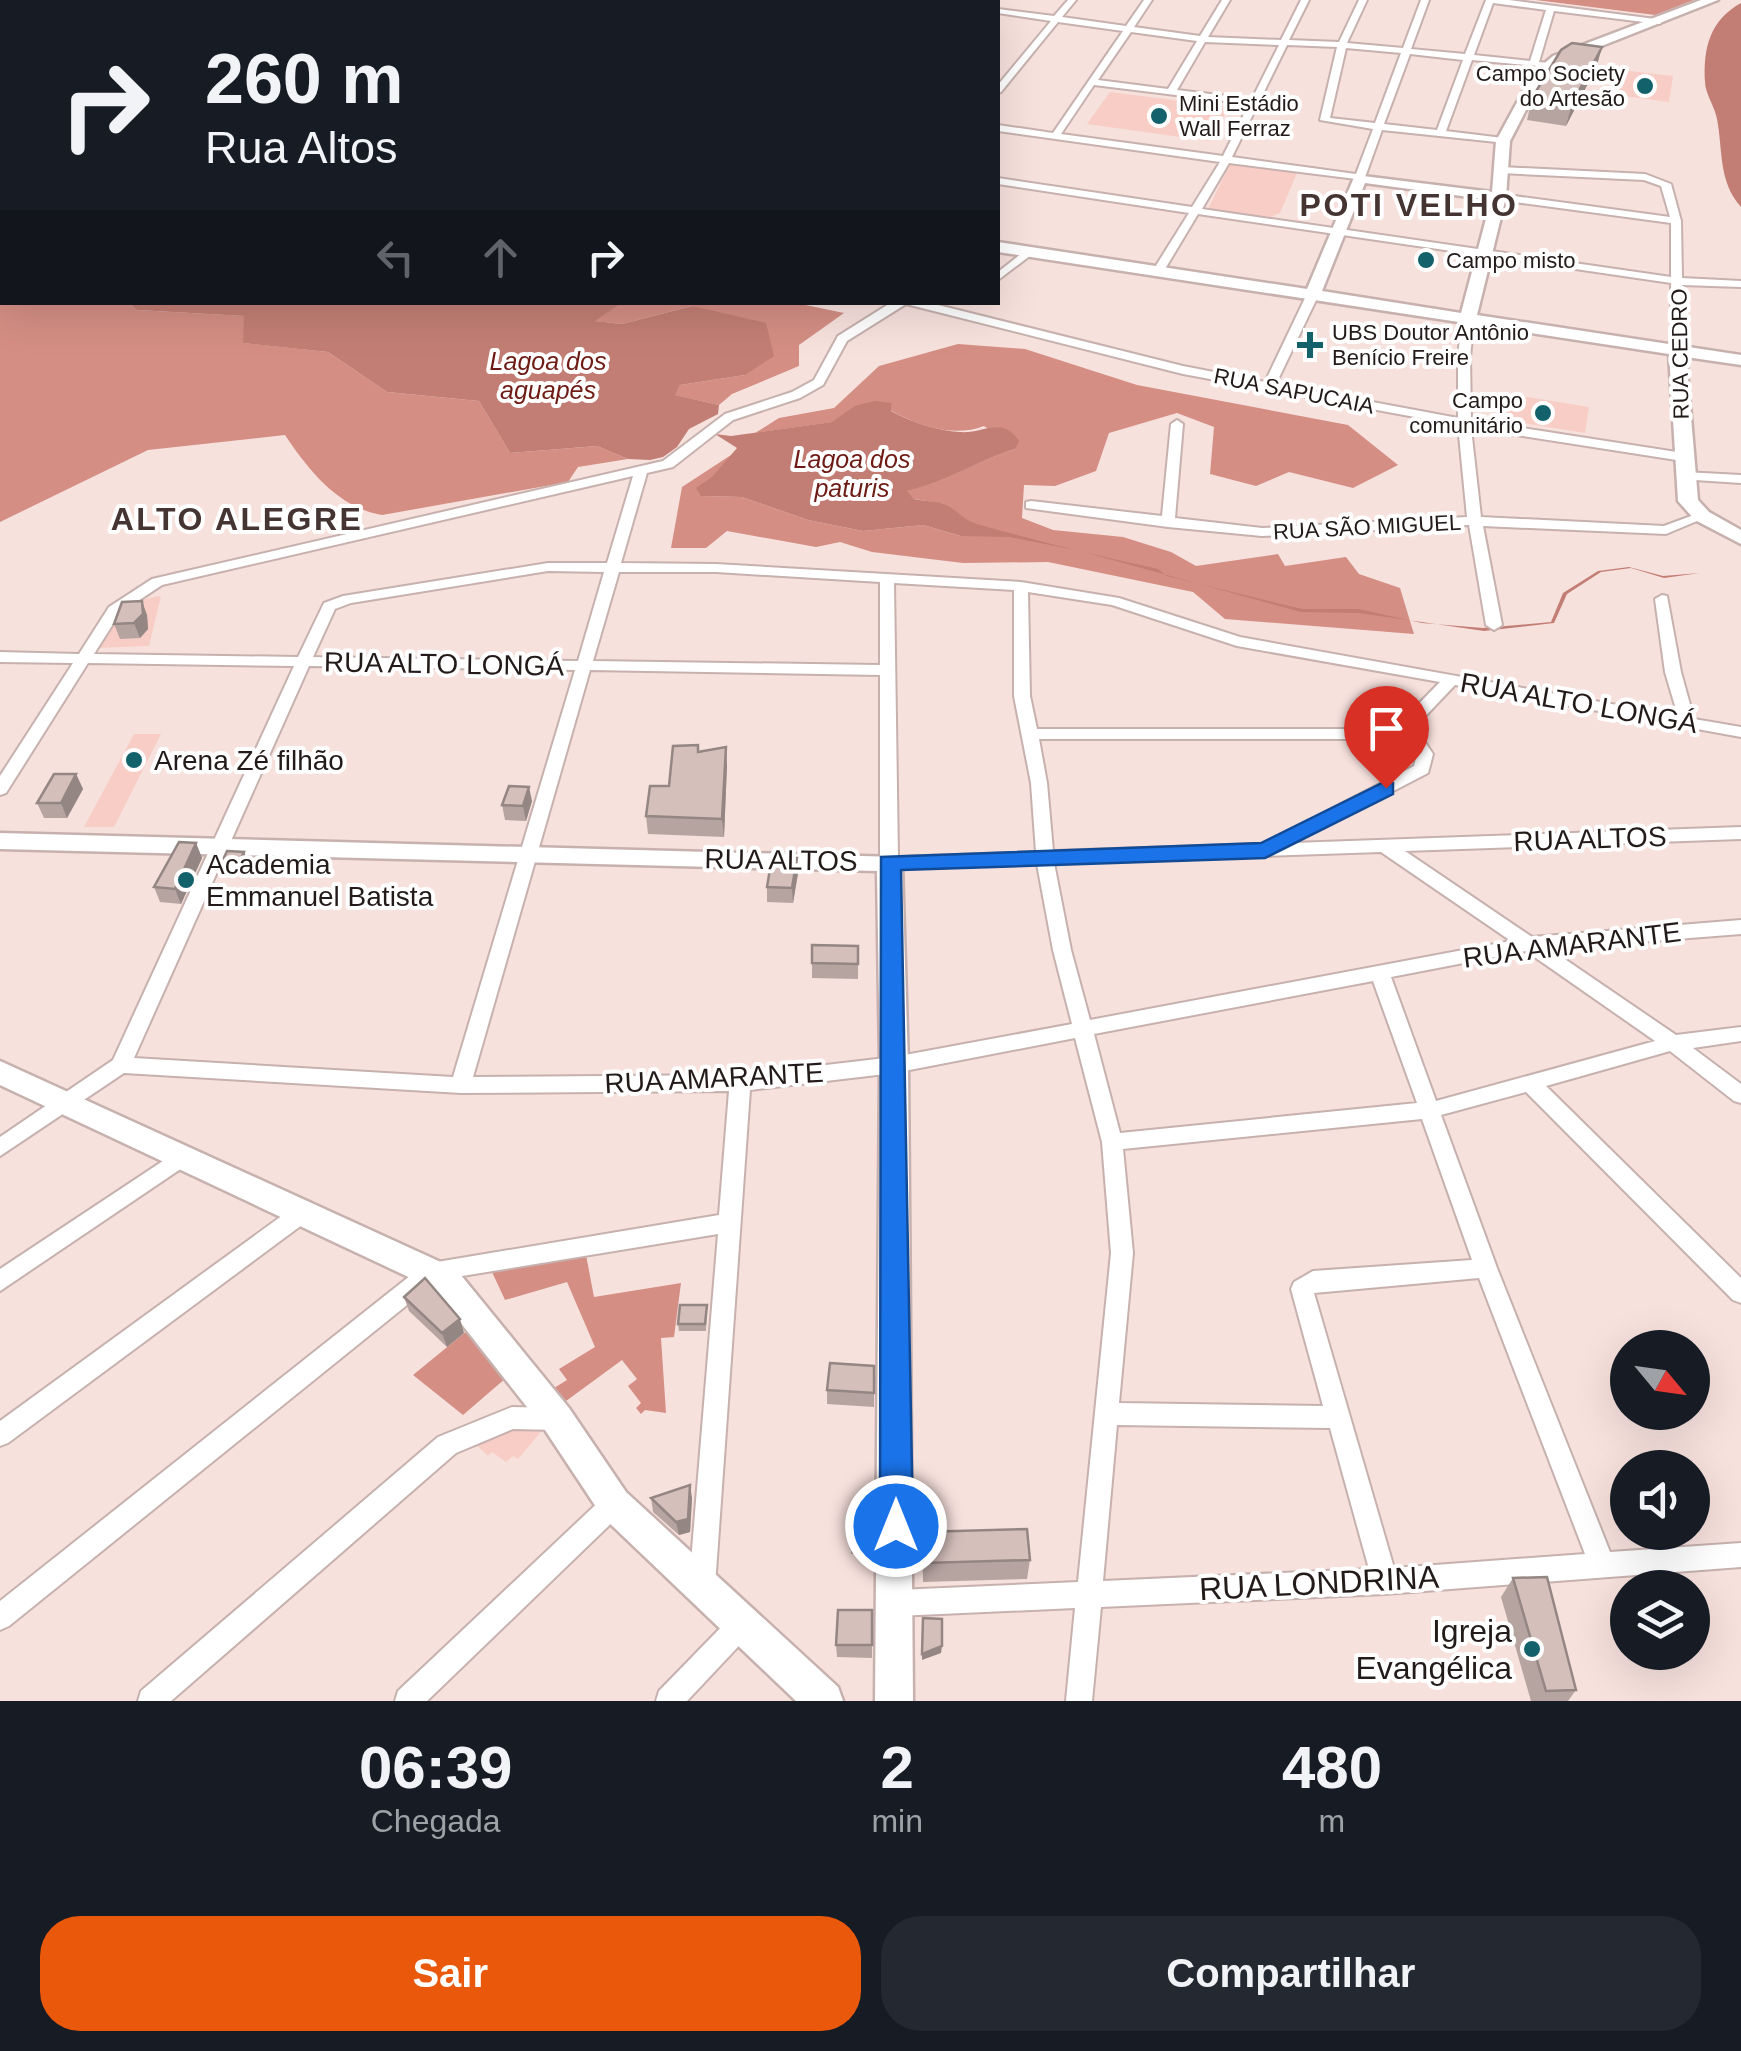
<!DOCTYPE html>
<html lang="pt">
<meta charset="utf-8">
<style>
body{margin:0;font-family:Helvetica,sans-serif;background:#242831;color:#f1f3f6;height:100vh;display:flex;flex-direction:column;font-size:38px;white-space:nowrap}
*{box-sizing:border-box;margin:0}
p{font-size:32px;color:#9ea1a6}
.icon{flex:none;width:55px;height:55px;fill:none;stroke:currentColor;stroke-width:2;stroke-linecap:round;stroke-linejoin:round}
.map{position:relative;height:1701px;overflow:hidden}
.sheet{display:flex;flex-direction:column;background:#171b24;flex:1}
.sheet>*{flex:none}
.hud{position:absolute;left:0px;top:0px;width:1000px;height:305px;box-shadow:0 10px 40px #0002;background:#171b24;color:#f1f3f6;overflow:hidden}
.needle{width:65px;rotate:119deg}
.controls{position:absolute;left:1610px;top:1330px;display:grid;gap:20px}
.controls a{display:grid;place-items:center;width:100px;height:100px;border-radius:50%;background:#171b24;box-shadow:0 10px 40px #0002;font-size:50px}
.pin{position:absolute;display:grid;place-items:center;width:85px;height:85px;color:#fff;margin:-102px -42px;border-radius:50% 50% 50% 0;rotate:-45deg;box-shadow:0 0 10px #0007}
.pin .icon{rotate:45deg}
.me{position:absolute;width:110px;margin:-55px;rotate:0deg;stroke-linejoin:round;filter:drop-shadow(0 0 8px #0008)}
.turn{display:flex;align-items:center;gap:35px;height:210px;padding:0 40px;font-size:45px}
.turn .icon{width:130px;height:130px;stroke-width:2.5}
.turn b{display:block;font-size:70px;line-height:85px}
.lanes{display:flex;align-items:center;height:95px;padding:0 40px;background:#0003;justify-content:center;gap:50px;direction:ltr}
.lanes .off{opacity:.35}
.eta{display:flex;justify-content:space-evenly;align-items:center;height:170px;text-align:center}
.eta b{font-size:60px;font-weight:600;line-height:70px}
.button{display:flex;gap:20px;margin-top:auto;padding:20px 40px}
.button a{flex:1;height:115px;border-radius:40px;background:#ea580c;color:#fff;font-size:40px;font-weight:600;line-height:115px;text-align:center}
.button a+a{background:#242831;color:#f1f3f6}
.map>svg:first-child{display:block}
.green{fill:#f8cdc6}
.forest{fill:#d48e84}
.water{fill:#c27e74}
.lines{fill:none;stroke-linecap:round;stroke-linejoin:round}
.street-casing{stroke:#c6b1ae;stroke-width:4}
.secondary-casing{stroke:#c6b1ae;stroke-width:5}
.street{fill:#fff;fill-rule:evenodd}
.secondary{fill:#fff;fill-rule:evenodd}
.wall{fill:#b6a4a1}
.shaded-wall{fill:#948683}
.building{fill:#d4bfbb;stroke:#948683;stroke-width:2.5}
.route{fill:#1a73e8;stroke:#114b97;stroke-width:2.5}
.poi-dot{fill:#13616b;stroke:#fff;stroke-width:4}
.labels{text-anchor:middle;dominant-baseline:central;stroke-width:8;stroke-linejoin:round;paint-order:stroke}
.far-poi-label{font-size:22px;fill:#231b1a;stroke:#fff;text-anchor:start}
.far-street-label{font-size:22px;fill:#231b1a;stroke:#fff}
.far-water-label{font-size:25px;font-style:italic;fill:#6d1b14;stroke:#fff}
.street-label{font-size:28px;fill:#231b1a;stroke:#fff}
.poi-label{font-size:28px;fill:#231b1a;stroke:#fff;text-anchor:start}
.far-district-label{font-size:32px;font-weight:bold;letter-spacing:2.5px;fill:#453532;stroke:#fff}
.near-street-label{font-size:32px;fill:#231b1a;stroke:#fff}
.near-poi-label{font-size:32px;fill:#231b1a;stroke:#fff;text-anchor:end}
</style>
<div class="map">
<svg width="1741" height="1701" viewBox="0 0 1741 1701">
<rect width="100%" height="100%" fill="#f7e1dd"/>
<g class="green">
<polygon points="1621,70 1673,76 1669,102 1616,95"/>
<polygon points="1110,92 1229,107 1209,141 1087,124"/>
<polygon points="1230,164 1297,173 1280,213 1268,218 1208,209"/>
<polygon points="1503,393 1589,407 1585,433 1498,419"/>
<path d="M161,596L149,646L97,648C112,618 126,600 161,596Z"/>
<polygon points="134,734 161,734 114,827 84,827"/>
<polygon points="514,1424 544,1428 518,1459 513,1456 506,1462 492,1452 488,1456 471,1440"/>
</g>
<g class="forest">
<polygon points="1536,0 1694,0 1655,15"/>
<path d="M0,119L2,302L128,303L137,310L245,316L244,343L328,352L387,392L479,401L510,453L597,446L628,459L578,467L568,482L382,515C339,508 309,471 285,435L148,450L0,522Z"/>
<polygon points="621,302 796,303 844,313 799,345 799,366 732,394 719,405 674,395 680,385 745,375 692,306 622,324 594,321"/>
<path d="M958,344L1025,349L1137,385L1348,425L1398,465L1353,488L1289,472L1256,486L1210,474L1214,427L1177,413L1109,433L1096,471L1055,486L1024,485L1022,518L1053,530L1123,537L1171,552L1196,566L1278,554L1285,566L1346,557L1359,574L1400,588L1414,634L1225,619L1193,592L1048,562L963,563L872,552L840,542L816,547L727,531L706,548H671L682,487L731,455L701,496L742,497L808,520L863,531L923,525L961,536L944,504L914,499L906,491C945,482 977,461 1015,449L984,426C954,438 918,426 890,410L892,404L854,406L833,422L755,433L779,418L834,408L879,366Z"/>
<polygon points="586,1255 594,1297 681,1283 674,1337 661,1338 666,1413 645,1410 641,1414 636,1408 641,1403 628,1386 637,1379 622,1360 566,1401 554,1388 567,1380 559,1369 595,1347 567,1282 505,1300 492,1272"/>
<polygon points="468,1330 506,1378 463,1415 413,1375"/>
</g>
<g class="water">
<path d="M1741,3V207C1718,181 1723,150 1717,119C1715,107 1705,93 1705,82C1703,48 1710,20 1741,3Z"/>
<polygon points="621,303 595,321 622,324 692,306 766,323 774,356 745,375 680,385 675,395 719,405 718,414 689,429 677,447 663,457 650,460 628,459 597,446 510,453 479,401 387,392 328,352 243,343 244,316 137,310 128,303"/>
<path d="M875,401L892,403L891,411C911,422 937,431 960,432C983,434 1002,415 1019,441L1015,449C977,461 946,482 907,491L914,499C923,501 935,501 944,504C956,509 965,521 977,524C1037,541 1097,556 1158,569L1167,576L1302,609H1358L1422,623L1483,628L1551,622L1563,593L1598,571L1629,567L1663,576L1700,573L1664,578L1631,568L1601,572L1567,594L1554,623L1484,631L1359,613L1301,612L1080,551L1010,537L961,536L923,525L863,531L808,520L742,497L701,496L696,488L712,477L737,448L715,434L731,436L832,422L854,406Z"/>
</g>
<g class="lines">
<g class="street-casing">
<g id="street">
<polygon points="237,0 246,0 247,2 239,2"/>
<path d="M1068,0H1076L1062,17L1126,26L1144,0H1152L1134,27L1200,36L1222,0H1230L1208,37L1281,40L1301,0H1309L1289,40L1339,42L1359,0H1367L1347,43L1403,48L1421,0H1429L1411,49L1465,54L1486,0H1509L1663,20L1660,24L1554,11L1539,62L1549,63V67L1472,60L1446,131L1503,138L1506,139V143L1382,130L1364,180L1229,163L1202,209L1671,277V223L1499,200L1494,197L1499,194L1670,217L1661,186L1644,180L1501,173L1496,170L1501,167L1645,174L1671,184L1681,221L1682,278L1741,281V287L1682,285L1683,350L1677,354L1671,350V283L1198,214L1162,274H1154L1152,272L1189,213L998,184V178L1192,207L1220,162L998,131V125L1053,133L1123,31L1058,22L1001,92L998,93V85L1051,21L998,13V9L1054,16ZM1493,3L1546,10L1530,61L1474,55ZM1131,32L1197,41L1168,89L1098,80ZM1205,42L1279,45L1252,99L1177,90ZM1287,45L1337,47L1320,120L1373,129L1356,174L1232,157ZM1346,48L1401,53L1375,123L1330,118ZM1410,54L1463,60L1437,130L1384,124ZM1094,85L1249,104L1223,156L1061,134Z"/>
<polygon points="1026,250 1035,252 998,280 998,272"/>
<path d="M1312,293L1318,296L1276,384L1458,418V357L1462,319L1468,316L1474,319L1470,357L1471,420L1683,453L1690,457L1683,461L1471,428L1481,517L1664,526L1702,512L1709,516L1666,534L1483,526L1502,625L1494,630L1486,625L1469,525L1262,536L1168,527L1026,508V502L1031,501L1162,516L1171,424L1177,420L1183,424L1175,518L1262,528L1467,517L1458,425L1183,374L906,304L847,341L823,385L800,398L733,420L673,467L647,473L621,563L716,564L1021,582L1119,598L1240,637L1678,716L1665,672L1655,599L1662,595L1667,596L1681,672L1694,719L1741,727V737L1455,685L1415,727L1433,754L1428,773L1293,843L1741,827V839L1405,851L1532,937L1741,920V934L1550,949L1676,1035L1741,1027V1041L1693,1048L1741,1084V1103L1734,1101L1670,1051L1546,1086L1741,1278V1303L1733,1300L1526,1092L1441,1115L1497,1268L1610,1552L1741,1543V1567L1385,1594L1101,1607L1092,1701H1066L1075,1608L897,1616L888,1612L884,1603L888,1594L897,1590L1078,1582L1111,1253L1102,1142L1075,1038L894,1073L750,1090L715,1586L711,1595L702,1599L693,1595L689,1586L718,1234L438,1280L9,1626L0,1630V1601L425,1264L719,1215L729,1091L461,1093L124,1073L0,1156V1137L113,1060L294,666L88,663L6,793L0,795V776L73,663L0,662V652L79,654L109,607L152,579L663,461L725,414L792,392L814,380L838,336L892,302H926L1183,366L1265,382L1306,296ZM633,476L607,563H548L343,596L324,603L298,657L94,654L120,613L162,585ZM548,571L604,572L578,661L313,657L335,609L351,603ZM619,572H716L880,582V665L593,661ZM894,583L1014,590V696L1031,783L1036,852L898,857ZM1028,592L1112,605L1237,646L1440,682L1401,722L1389,729H1037L1030,696ZM309,666L575,670L453,1077L134,1058ZM590,670L880,675V863L889,869L1037,864L1053,950L1072,1024L894,1057L740,1075L473,1077ZM1404,734L1417,754L1414,766L1264,844L1053,851L1047,783L1039,739H1392ZM1381,852L1511,941L1090,1020L1071,950L1054,863ZM1526,951L1655,1041L1436,1101L1391,977ZM1373,981L1417,1103L1120,1133L1094,1034ZM1422,1119L1472,1260L1313,1271L1294,1282L1291,1289L1323,1406L1119,1403L1133,1253L1123,1149ZM1479,1278L1585,1554L1394,1568L1314,1293ZM1117,1425L1330,1428L1369,1569L1103,1581Z"/>
<polygon points="1684,472 1741,475 1741,483 1679,479 1677,476"/>
<polygon points="181,1149 188,1152 191,1158 188,1164 0,1291 0,1269"/>
<polygon points="302,1204 310,1207 313,1213 310,1219 8,1443 0,1446 0,1421 294,1207"/>
<polygon points="512,1407 556,1408 564,1411 568,1419 564,1427 556,1430 513,1429 456,1453 171,1701 138,1701 141,1691 438,1437"/>
<polygon points="614,1492 623,1496 626,1504 623,1512 427,1701 395,1701 398,1691 605,1496"/>
<polygon points="742,1611 751,1615 755,1624 751,1633 687,1701 656,1701 659,1691 733,1615"/>
</g>
</g>
<g class="secondary-casing">
<g id="secondary">
<polygon points="536,0 548,0 548,2 537,2"/>
<path d="M1701,0H1718L1561,62L1544,75L1510,141L1506,197L1477,315L1741,355V365L1686,357L1698,500L1709,512L1741,530V544L1695,520L1678,501L1669,354L998,252V242L1307,289L1355,175L1492,192L1496,141L1533,73L1553,56ZM1365,183L1491,200L1461,313L1322,291Z"/>
<rect x="0" y="101" width="2" height="8"/>
<polygon points="0,833 898,857 902,863 908,1065 913,1701 875,1701 880,1065 877,871 0,849"/>
<polygon points="0,1061 456,1269 569,1408 626,1492 838,1687 843,1701 796,1701 602,1516 545,1430 434,1289 0,1085"/>
</g>
</g>
<use href="#street" class="street"/>
<use href="#secondary" class="secondary"/>
</g>
<g class="wall">
<polygon points="1602,47 1596,68 1566,126 1527,120 1532,98"/>
<polygon points="147,615 148,629 140,638 120,639 114,624"/>
<polygon points="698,745 699,752 727,765 724,837 648,834 646,816"/>
<polygon points="76,774 83,789 67,818 44,818 37,803"/>
<polygon points="532,801 526,821 505,820 502,805"/>
<polygon points="196,843 202,858 181,904 160,902 154,887"/>
<polygon points="244,852 247,859 242,869 225,869 222,862"/>
<polygon points="798,873 793,903 767,902 767,887"/>
<polygon points="858,946 858,979 812,978 812,963"/>
<polygon points="404,1297 464,1333 447,1347 409,1311"/>
<polygon points="707,1305 706,1331 679,1331 678,1324"/>
<polygon points="874,1366 874,1407 827,1404 827,1390"/>
<polygon points="651,1498 692,1498 690,1532 679,1535 653,1512"/>
<polygon points="873,1529 872,1553 851,1554 851,1530"/>
<polygon points="922,1532 1030,1560 1027,1579 923,1582"/>
<polygon points="1513,1578 1576,1690 1568,1701 1531,1701 1501,1597"/>
<polygon points="872,1610 872,1658 837,1657 836,1645"/>
</g>
<g class="shaded-wall">
<polygon points="1602,47 1596,68 1566,126 1572,104"/>
<polygon points="142,601 147,615 148,629 140,638 134,623"/>
<polygon points="726,747 727,765 724,837 722,819"/>
<polygon points="76,774 83,789 67,818 61,803"/>
<polygon points="529,787 532,801 526,821 523,806"/>
<polygon points="196,843 202,858 181,904 175,889"/>
<polygon points="244,852 247,859 242,869 239,862"/>
<polygon points="797,858 798,873 793,903 792,888"/>
<polygon points="460,1319 464,1333 447,1347 442,1333"/>
<polygon points="690,1485 692,1498 690,1532 679,1535 676,1522"/>
<polygon points="942,1646 941,1653 922,1660 922,1654"/>
</g>
<g class="building">
<polygon points="1572,43 1602,47 1572,104 1532,98 1561,50"/>
<polygon points="142,601 143,614 134,623 114,624 122,602"/>
<polygon points="698,745 698,752 726,747 722,819 646,816 650,786 669,786 673,746"/>
<polygon points="54,774 76,774 61,803 37,803"/>
<polygon points="509,786 529,787 523,806 502,805"/>
<polygon points="179,842 196,843 175,889 154,887"/>
<polygon points="227,851 244,852 239,862 222,862"/>
<polygon points="772,857 797,858 792,888 767,887"/>
<polygon points="812,945 858,946 858,964 812,963"/>
<polygon points="425,1278 460,1319 442,1333 404,1297"/>
<polygon points="680,1305 707,1305 705,1324 678,1324"/>
<polygon points="830,1363 874,1366 874,1393 827,1390"/>
<polygon points="690,1485 688,1519 676,1522 651,1498"/>
<polygon points="873,1529 872,1547 851,1548 851,1530"/>
<polygon points="1027,1529 1030,1560 924,1563 922,1532"/>
<polygon points="1547,1577 1576,1690 1546,1691 1513,1578"/>
<polygon points="838,1610 872,1610 872,1645 836,1645"/>
<polygon points="923,1618 942,1619 942,1646 922,1654"/>
</g>
<polygon class="route" points="1386,781 1393,783 1393,794 1265,858 901,870 913,1526 908,1537 896,1542 885,1537 880,1526 881,857 1261,843"/>
<g class="poi-dot">
<circle cx="1645" cy="86" r="10"/>
<circle cx="1159" cy="116" r="10"/>
<circle cx="1426" cy="260" r="10"/>
<path d="M1305 330h10v10h10v10h-10v10h-10v-10h-10v-10h10z"/>
<circle cx="1543" cy="413" r="10"/>
<circle cx="134" cy="760" r="10"/>
<circle cx="186" cy="880" r="10"/>
<circle cx="1532" cy="1649" r="10"/>
</g>
<g class="labels">
<g class="far-poi-label">
<text x="1625" y="73" text-anchor="end">Campo Society<tspan x="1625" dy="25">do Artesão</tspan></text>
<text x="1179" y="103">Mini Estádio<tspan x="1179" dy="25">Wall Ferraz</tspan></text>
<text x="1446" y="260">Campo misto</text>
<text x="1332" y="332">UBS Doutor Antônio<tspan x="1332" dy="25">Benício Freire</tspan></text>
<text x="1523" y="400" text-anchor="end">Campo<tspan x="1523" dy="25">comunitário</tspan></text>
</g>
<g class="far-street-label">
<text transform="translate(1680 354) rotate(-91)">RUA CEDRO</text>
<text transform="translate(1294 391) rotate(11)">RUA SAPUCAIA</text>
<text transform="translate(1367 527) rotate(-3)">RUA SÃO MIGUEL</text>
</g>
<g class="far-water-label">
<text x="548" y="361">Lagoa dos<tspan x="548" dy="29">aguapés</tspan></text>
<text x="852" y="459">Lagoa dos<tspan x="852" dy="29">paturis</tspan></text>
</g>
<g class="street-label">
<text transform="translate(444 664) rotate(1)">RUA ALTO LONGÁ</text>
<text transform="translate(1579 703) rotate(10)">RUA ALTO LONGÁ</text>
<text transform="translate(1590 839) rotate(-2)">RUA ALTOS</text>
<text transform="translate(781 860) rotate(1)">RUA ALTOS</text>
<text transform="translate(1572 945) rotate(-7)">RUA AMARANTE</text>
<text transform="translate(714 1078) rotate(-3)">RUA AMARANTE</text>
</g>
<g class="poi-label">
<text x="154" y="760">Arena Zé filhão</text>
<text x="206" y="864">Academia<tspan x="206" dy="32">Emmanuel Batista</tspan></text>
</g>
<g class="far-district-label">
<text x="1409" y="205">POTI VELHO</text>
<text x="237" y="519">ALTO ALEGRE</text>
</g>
<g class="near-street-label">
<text transform="translate(1319 1583) rotate(-3)">RUA LONDRINA</text>
</g>
<g class="near-poi-label">
<text x="1512" y="1631">Igreja<tspan x="1512" dy="37">Evangélica</tspan></text>
</g>
</g>
</svg>
<div class="controls">
<a><svg class="needle" viewBox="-14 -14 28 28"><path d="M0-13l5 13h-10z" fill="#e53935"/><path d="M0 13l5-13h-10z" fill="#9ea1a6"/></svg></a>
<a><svg class="icon" aria-label="sound" viewBox="0 0 24 24"><path d="M4 9h4l5-4v14l-5-4H4zM17 9q2 3 0 6"/></svg></a>
<a><svg class="icon" aria-label="layers" viewBox="0 0 24 24"><path d="M12 4l9 5-9 5-9-5zM3 14l9 5 9-5"/></svg></a>
</div>
<div class="pin" style="left:1386px;top:788px;background:#d93025"><svg class="icon" aria-label="arrive" viewBox="0 0 24 24"><path d="M6 21V4h12l-3 4 3 4H6"/></svg></div>
<svg class="me" style="left:896px;top:1526px" viewBox="-20 -20 40 40"><circle r="17" fill="#1a73e8" stroke="#fff" stroke-width="3"/><path d="M0-11L8 9 0 5-8 9z" fill="#fff"/></svg>
<div class="hud">
<div class="turn"><svg class="icon" aria-label="right" viewBox="0 0 24 24"><path d="M7 20v-9h11M14 6l5 5-5 5"/></svg><div><b>260 m</b>Rua Altos</div></div>
<div class="lanes"><svg class="icon off" aria-label="left" viewBox="0 0 24 24"><path d="M17 20v-9H6M10 6l-5 5 5 5"/></svg><svg class="icon off" aria-label="ahead" viewBox="0 0 24 24"><path d="M12 20V5M6 11l6-6 6 6"/></svg><svg class="icon" aria-label="right" viewBox="0 0 24 24"><path d="M7 20v-9h11M14 6l5 5-5 5"/></svg></div>
</div>
</div>
<section class="sheet">
<div class="eta">
<div><b>06:39</b><p>Chegada</p></div>
<div><b>2</b><p>min</p></div>
<div><b>480</b><p>m</p></div>
</div>
<div class="button"><a>Sair</a><a>Compartilhar</a></div>
</section>
